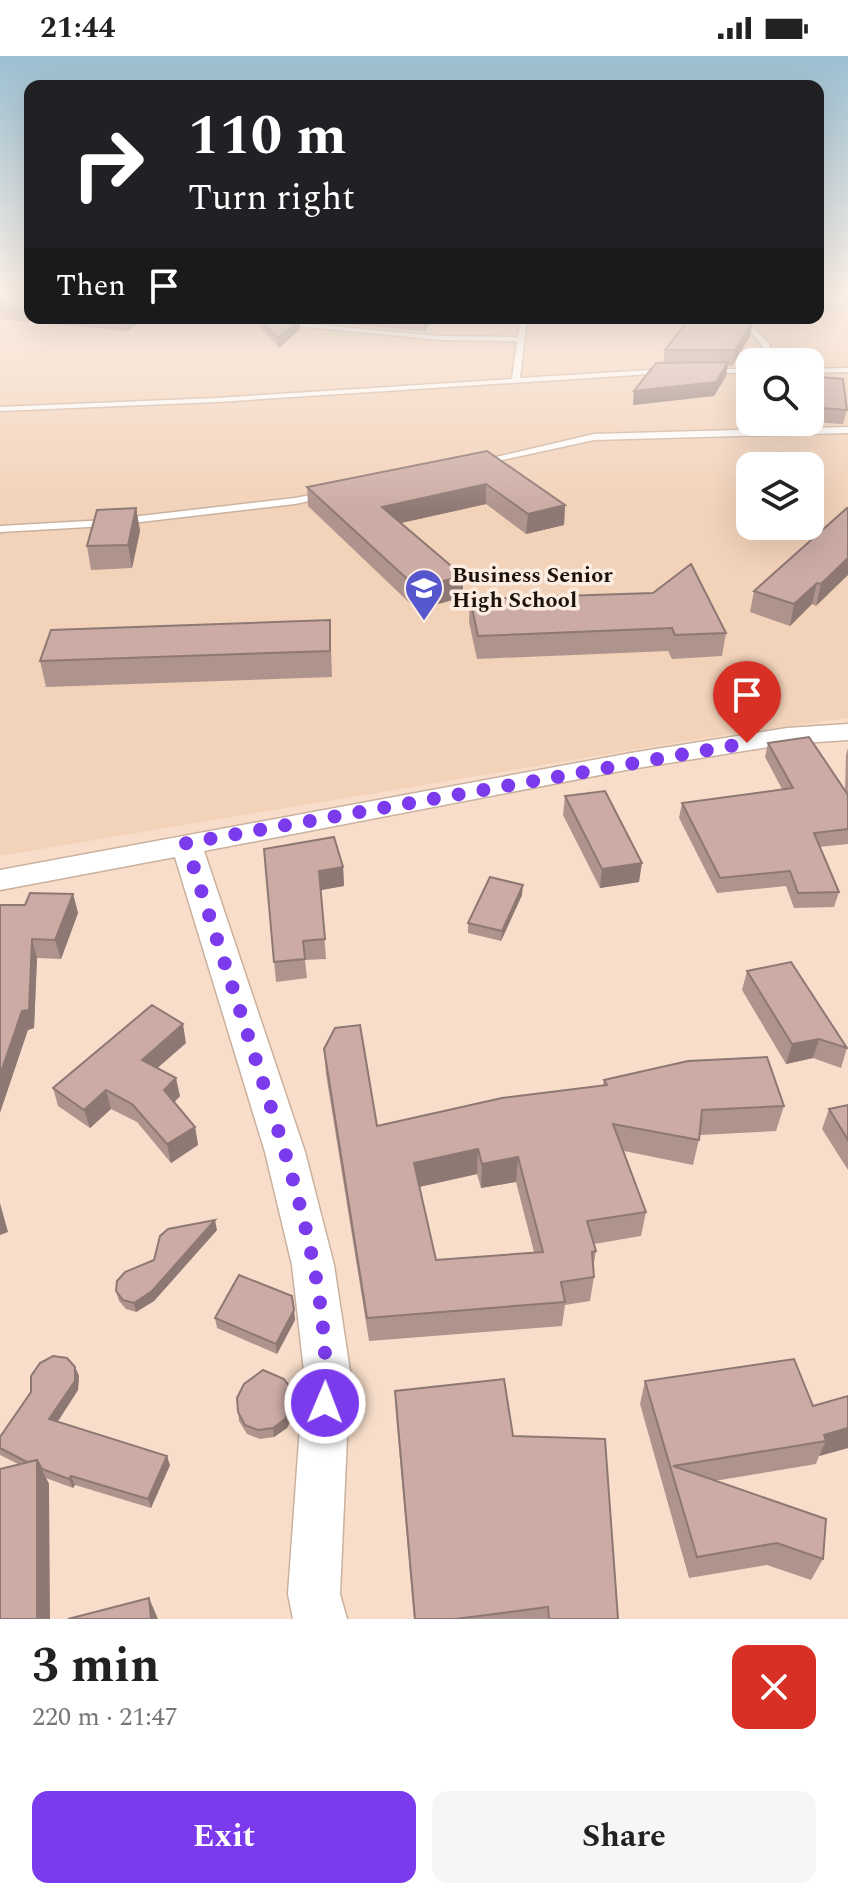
<!DOCTYPE html>
<meta charset="utf-8">
<style>
body{margin:0;font-family:Spectral,serif;background:#f6f6f6;color:#222;height:100vh;display:flex;flex-direction:column;font-size:30px;white-space:nowrap}
*{box-sizing:border-box;margin:0}
p{font-size:26px;color:#767676}
.icon{flex:none;width:44px;height:44px;fill:none;stroke:currentColor;stroke-width:2;stroke-linecap:round;stroke-linejoin:round}
.map{position:relative;height:1563px;overflow:hidden}
.side{display:flex;flex-direction:column;background:#fff;flex:1}
.side>*{flex:none}
.banner{position:absolute;left:24px;top:24px;width:800px;height:244px;border-radius:16px;box-shadow:0 8px 32px #0002;background:#202124;color:#fff;overflow:hidden}
.tools{position:absolute;left:736px;top:292px;display:grid;gap:16px}
.tools a{display:grid;place-items:center;width:88px;height:88px;border-radius:16px;background:#fff;box-shadow:0 8px 32px #0002;font-size:40px}
.pin{position:absolute;display:grid;place-items:center;width:68px;height:68px;color:#fff;margin:-82px -34px;border-radius:50% 50% 50% 0;rotate:-45deg;box-shadow:0 0 8px #0007}
.pin .icon{rotate:45deg}
.me{position:absolute;width:88px;margin:-44px;rotate:1deg;stroke-linejoin:round;filter:drop-shadow(0 0 6px #0008)}
.turn{display:flex;align-items:center;gap:28px;height:168px;padding:0 32px;font-size:36px}
.turn .icon{width:104px;height:104px;stroke-width:2.5}
.turn b{display:block;font-size:56px;line-height:68px}
.then{display:flex;align-items:center;height:76px;padding:0 32px;background:#0003;gap:16px;font-size:30px}
.round{display:grid;place-items:center;flex:none;width:84px;height:84px;border-radius:16px;background:#f6f6f6}
.head{display:flex;align-items:center;justify-content:space-between;height:136px;padding:0 32px}
h1{font-size:48px;font-weight:700;line-height:60px}
.button{display:flex;gap:16px;margin-top:auto;padding:16px 32px}
.button a{flex:1;height:92px;border-radius:16px;background:#7c3aed;color:#fff;font-size:32px;font-weight:700;line-height:92px;text-align:center}
.button a+a{background:#f6f6f6;color:#222}
.status{display:flex;justify-content:space-between;align-items:center;height:56px;padding:0 40px;background:#fff;direction:ltr}
.status svg{height:22px;fill:currentColor}
.map>svg:first-child{display:block}
.built{fill:#f2d2b9;fill-rule:evenodd}
.lines{fill:none;stroke-linecap:round;stroke-linejoin:round}
.lane-casing{stroke:#cab19e;stroke-width:3}
.street-casing{stroke:#cab19e;stroke-width:3}
.lane{fill:#fff;fill-rule:evenodd}
.street{fill:#fff;fill-rule:evenodd}
.wall{fill:#af938d;fill-rule:evenodd}
.shaded-wall{fill:#8e7873}
.building{fill:#cbaba4;stroke:#8e7873;stroke-width:2;fill-rule:evenodd}
.route{stroke:#7c3aed;stroke-width:14;stroke-dasharray:0 25.2}
.labels{text-anchor:middle;dominant-baseline:central;stroke-width:7;stroke-linejoin:round;paint-order:stroke}
.far-poi-label{font-size:22px;font-weight:bold;fill:#1b120c;stroke:#fdede1;text-anchor:start}
</style>
<div class="status"><b>21:44</b><svg viewBox="0 0 49 12"><path d="M0 12V9h3v3zM5 12V6h3v6zM10 12V3h3v9zM15 12V0h3v12zM26 1h20v11H26zM47 4h2v5h-2z"/></svg></div>
<div class="map">
<svg width="848" height="1563" viewBox="0 0 848 1563">
<rect width="100%" height="100%" fill="#f8deca"/>
<path class="built" d="M0,238L30,262H818V238H848V662L698,683L0,800ZM750,306H810V366H750ZM750,410H810V470H750Z"/>
<g class="lines">
<g class="lane-casing">
<g id="lane">
<polygon points="848,243 848,247 818,249 818,245"/>
<polygon points="213,262 239,262 442,280 518,281 521,262 527,262 520,322 666,313 670,315 666,317 217,346 0,355 0,351 217,342 512,323 517,285 442,284"/>
<polygon points="739,262 746,262 770,289 770,306 762,306 763,291"/>
<polygon points="848,312 848,316 810,317 810,313"/>
<rect x="707" y="313" width="43" height="4"/>
<polygon points="848,371 848,377 594,384 479,409 475,406 594,378"/>
<polygon points="326,436 329,437 329,441 295,448 106,470 0,476 0,470 106,464 295,442"/>
</g>
</g>
<g class="street-casing">
<polygon id="street" points="848,668 848,684 787,688 631,713 204,795 305,1096 334,1209 350,1315 340,1538 347,1563 293,1563 288,1538 304,1315 292,1209 265,1096 175,801 0,834 0,814 631,697 787,672"/>
</g>
<use href="#lane" class="lane"/>
<use href="#street" class="street"/>
</g>
<g class="wall">
<polygon points="0,238 30,238 30,262 145,262 127,275 0,263"/>
<polygon points="257,262 436,262 424,275 300,264 300,273 279,292 258,269"/>
<polygon points="750,280 732,310 728,310 726,320 714,340 633,349 634,335 663,307 665,294"/>
<polygon points="810,320 847,354 843,368 810,366"/>
<polygon points="487,395 565,449 564,469 526,478 486,448 401,467 463,520 463,541 417,554 308,450 307,431"/>
<polygon points="136,452 140,475 132,512 91,514 87,490"/>
<polygon points="847,452 816,550 812,548 790,570 750,556 754,535"/>
<polygon points="470,543 726,577 722,600 672,603 668,595 477,603 469,566"/>
<polygon points="330,564 332,621 46,631 40,605"/>
<polygon points="768,687 845,734 846,699 848,692 848,788 819,791 839,836 834,851 794,852 786,830 717,837 679,762 682,747 782,733 765,701"/>
<polygon points="565,740 639,826 600,832 563,759"/>
<polygon points="264,793 343,811 344,830 321,834 326,903 305,904 307,922 276,926"/>
<polygon points="73,838 78,857 61,903 37,902 34,972 28,974 25,849"/>
<polygon points="522,839 501,885 468,877 468,867"/>
<polygon points="747,915 847,992 841,1012 813,1002 786,1008 742,934"/>
<polygon points="186,987 157,1012 180,1040 174,1046 195,1071 198,1089 171,1107 137,1066 111,1053 90,1072 58,1050 53,1032"/>
<path d="M324,993L377,1070L603,1029L604,1024L784,1050L776,1075L700,1079L693,1109L624,1095L646,1156L641,1180L594,1188L596,1195L593,1212L594,1221L590,1245L565,1249L562,1270L369,1285L326,1018ZM477,1118L481,1132L516,1126L534,1196L436,1204L419,1131Z"/>
<polygon points="848,1049 848,1114 822,1073 829,1053"/>
<polygon points="217,1174 154,1245 136,1256 126,1253 119,1245 116,1235 154,1204"/>
<polygon points="292,1240 295,1264 277,1298 217,1272 215,1262"/>
<polygon points="75,1311 79,1320 78,1334 57,1366 170,1409 151,1452 75,1429 73,1432 46,1422 49,1428 18,1408 0,1399 0,1381"/>
<polygon points="645,1325 813,1350 848,1340 848,1392 819,1400 816,1408 714,1425 823,1503 811,1524 767,1509 689,1522 640,1348"/>
<polygon points="395,1335 513,1380 618,1563 414,1563 396,1358"/>
<polygon points="293,1344 294,1358 287,1372 274,1381 260,1383 247,1378 239,1365 238,1356"/>
</g>
<g class="shaded-wall">
<polygon points="125,262 145,262 127,275"/>
<polygon points="425,262 436,262 424,275 424,263"/>
<polygon points="300,263 300,273 279,292 278,282"/>
<polygon points="753,265 750,280 732,310 735,294"/>
<polygon points="728,306 726,320 714,340 633,349 634,335"/>
<polygon points="486,428 486,448 383,471 382,451"/>
<polygon points="565,449 564,469 526,478 528,458"/>
<polygon points="136,452 140,475 132,512 128,489"/>
<polygon points="848,502 848,519 816,550 821,528"/>
<polygon points="463,520 463,541 417,554 417,532"/>
<polygon points="817,527 812,548 790,570 794,548"/>
<polygon points="642,807 639,826 600,832 602,813"/>
<polygon points="343,811 344,830 321,834 319,815"/>
<polygon points="523,829 522,839 501,885 502,875"/>
<polygon points="73,838 78,857 61,903 55,884"/>
<polygon points="32,883 37,902 34,972 28,974 0,1057 0,1019"/>
<polygon points="183,968 186,987 146,1022 142,1004"/>
<polygon points="819,983 813,1002 786,1008 792,988"/>
<polygon points="176,1022 180,1040 168,1053 164,1034"/>
<polygon points="106,1034 111,1053 90,1072 84,1054"/>
<polygon points="195,1071 198,1089 171,1107 167,1088"/>
<polygon points="478,1093 477,1118 414,1132 414,1107"/>
<polygon points="518,1101 516,1126 481,1132 482,1108"/>
<polygon points="0,1147 8,1176 0,1179"/>
<polygon points="215,1164 217,1174 154,1245 136,1256 134,1247"/>
<polygon points="294,1254 295,1264 277,1298 276,1288"/>
<polygon points="75,1311 79,1320 78,1334 53,1373 49,1363"/>
<polygon points="292,1334 294,1358 287,1372 274,1381 273,1372"/>
<polygon points="848,1372 848,1392 819,1400 826,1385 824,1379"/>
<polygon points="167,1400 170,1409 151,1452 148,1443"/>
<polygon points="37,1404 49,1428 50,1563 37,1563"/>
<polygon points="71,1420 75,1429 73,1432 69,1423"/>
<polygon points="149,1542 158,1563 151,1563"/>
</g>
<g class="building">
<polygon points="0,238 30,238 30,253 0,251"/>
<polygon points="259,262 288,262 300,263 278,282"/>
<polygon points="690,262 750,262 753,265 735,294 665,294"/>
<polygon points="728,306 716,326 634,335 656,307"/>
<polygon points="810,320 843,323 847,354 810,351"/>
<polygon points="487,395 565,449 528,458 486,428 382,451 463,520 417,532 307,431"/>
<polygon points="136,452 128,489 87,490 97,454"/>
<polygon points="847,452 848,452 848,502 821,528 817,527 794,548 754,535"/>
<polygon points="691,508 726,577 675,579 672,572 478,580 470,543 653,537"/>
<polygon points="330,564 330,595 40,605 51,574"/>
<polygon points="809,681 848,739 848,773 814,777 839,836 798,837 790,815 720,822 682,747 793,732 768,687"/>
<polygon points="605,735 642,807 602,813 565,740"/>
<polygon points="334,781 343,811 319,815 325,883 303,885 305,903 274,906 264,793"/>
<polygon points="490,821 523,829 502,875 468,867"/>
<polygon points="30,837 73,838 55,884 32,883 29,954 22,955 0,1019 0,849 25,849"/>
<polygon points="791,906 847,992 819,983 792,988 747,915"/>
<polygon points="152,949 183,968 142,1004 176,1022 164,1034 195,1071 167,1088 132,1048 106,1034 84,1054 53,1032"/>
<path d="M360,969L377,1070L502,1042L607,1029L604,1024L688,1005L767,1001L784,1050L702,1054L699,1084L613,1068L646,1156L587,1165L596,1195L592,1196L594,1221L561,1226L565,1246L367,1262L324,993L335,972ZM478,1093L482,1108L518,1101L543,1196L436,1204L414,1107Z"/>
<polygon points="848,1049 848,1084 829,1053"/>
<polygon points="215,1164 152,1235 134,1247 123,1244 116,1235 117,1225 125,1216 154,1204 160,1180 168,1173"/>
<polygon points="239,1219 292,1240 294,1254 276,1288 215,1262"/>
<polygon points="53,1300 67,1302 75,1311 75,1325 49,1363 167,1400 148,1443 71,1420 69,1423 42,1413 37,1404 27,1406 0,1392 0,1381 31,1336 31,1320 40,1307"/>
<polygon points="794,1303 813,1350 848,1340 848,1372 824,1379 826,1385 673,1410 826,1463 823,1503 777,1487 697,1501 645,1325"/>
<polygon points="263,1314 284,1323 292,1334 292,1349 285,1363 273,1372 258,1374 245,1369 238,1356 237,1342 244,1328"/>
<polygon points="504,1323 513,1380 605,1383 618,1563 549,1563 548,1551 455,1563 415,1563 395,1335"/>
<polygon points="37,1404 37,1563 0,1563 0,1413"/>
<polygon points="149,1542 151,1563 68,1563"/>
</g>
<linearGradient id="sky" x2="0" y2="1"><stop stop-color="#9cbfd1"/><stop offset="0.52" stop-color="#fcf0e7"/><stop offset="1" stop-color="#fcf0e7" stop-opacity="0"/></linearGradient>
<rect width="848" height="456" fill="url(#sky)"/>
<g class="lines">
<path class="route" d="M325,1347C331,1235 293,1120 259,1014C235,938 210,863 186,787L747,687"/>
</g>
<defs>
<g id="school-pin" transform="scale(2)"><path d="M0 17L-7.5 6A9.5 9.5 0 1 1 7.5 6Z" fill="#5657ce" stroke="#fdede1"/><path d="M0-5L7-2L0 1L-7-2ZM-4 1L0 2.5L4 1V4Q0 6-4 4Z" fill="#fff"/></g>
</defs>
<g fill-rule="evenodd">
<use href="#school-pin" x="424" y="532"/>
</g>
<g class="labels">
<g class="far-poi-label">
<text x="452" y="519">Business Senior<tspan x="452" dy="25">High School</tspan></text>
</g>
</g>
</svg>
<div class="tools">
<a><svg class="icon" aria-label="search" viewBox="0 0 24 24"><circle cx="10" cy="10" r="6"/><path d="M15 15l6 6"/></svg></a>
<a><svg class="icon" aria-label="layers" viewBox="0 0 24 24"><path d="M12 4l9 5-9 5-9-5zM3 14l9 5 9-5"/></svg></a>
</div>
<div class="pin" style="left:747px;top:687px;background:#d93025"><svg class="icon" aria-label="arrive" viewBox="0 0 24 24"><path d="M6 21V4h12l-3 4 3 4H6"/></svg></div>
<svg class="me" style="left:325px;top:1347px" viewBox="-20 -20 40 40"><circle r="17" fill="#7c3aed" stroke="#fff" stroke-width="3"/><path d="M0-11L8 9 0 5-8 9z" fill="#fff"/></svg>
<div class="banner">
<div class="turn"><svg class="icon" aria-label="right" viewBox="0 0 24 24"><path d="M7 20v-9h11M14 6l5 5-5 5"/></svg><div><b>110 m</b>Turn right</div></div>
<div class="then">Then<svg class="icon" aria-label="arrive" viewBox="0 0 24 24"><path d="M6 21V4h12l-3 4 3 4H6"/></svg></div>
</div>
</div>
<section class="side">
<div class="head"><div><h1>3 min</h1><p>220 m · 21:47</p></div><a class="round" style="background:#d93025;color:#fff"><svg class="icon" aria-label="close" viewBox="0 0 24 24"><path d="M6 6l12 12M18 6L6 18"/></svg></a></div>
<div class="button"><a>Exit</a><a>Share</a></div>
</section>
